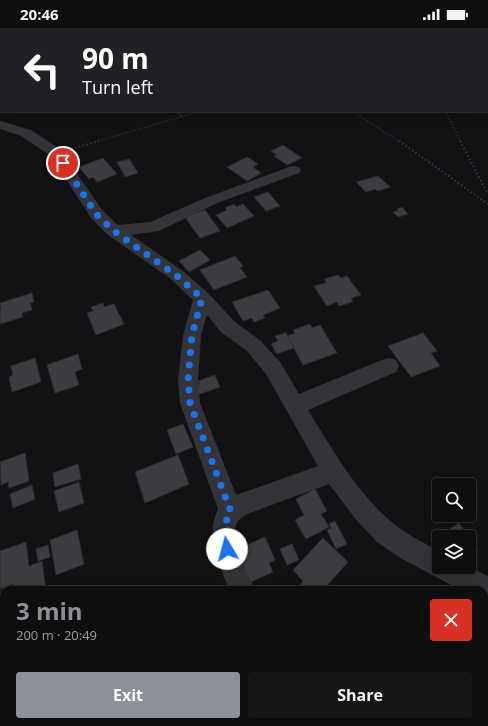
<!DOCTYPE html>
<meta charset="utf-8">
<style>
body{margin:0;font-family:"Open Sans",sans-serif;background:#171718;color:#f1f3f6;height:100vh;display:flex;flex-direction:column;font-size:15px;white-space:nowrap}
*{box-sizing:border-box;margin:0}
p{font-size:13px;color:#9b9c9e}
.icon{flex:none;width:22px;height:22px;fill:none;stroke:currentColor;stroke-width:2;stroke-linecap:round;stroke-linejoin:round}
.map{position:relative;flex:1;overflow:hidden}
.panel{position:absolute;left:0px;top:558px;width:488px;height:140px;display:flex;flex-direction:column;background:#0e0e0f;border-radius:12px 12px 0 0;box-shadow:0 4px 16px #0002,0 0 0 1px #2e2e2f}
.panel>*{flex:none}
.hud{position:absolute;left:0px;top:0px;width:488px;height:84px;box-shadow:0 4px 16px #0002,0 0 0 1px #2e2e2f;background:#202124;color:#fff;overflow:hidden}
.tools{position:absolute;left:432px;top:450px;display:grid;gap:8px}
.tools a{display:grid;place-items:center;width:44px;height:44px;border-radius:4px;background:#0e0e0f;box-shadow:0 4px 16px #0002,0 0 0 1px #2e2e2f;font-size:20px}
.pin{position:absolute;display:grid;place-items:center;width:34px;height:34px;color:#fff;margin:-17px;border:2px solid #fff;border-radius:50%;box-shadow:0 1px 4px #0007}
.me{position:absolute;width:44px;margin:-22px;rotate:352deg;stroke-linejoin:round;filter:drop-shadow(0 0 3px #0008)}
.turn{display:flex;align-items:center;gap:14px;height:84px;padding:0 16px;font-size:18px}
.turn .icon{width:52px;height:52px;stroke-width:2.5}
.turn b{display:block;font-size:28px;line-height:34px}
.round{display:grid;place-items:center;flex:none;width:42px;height:42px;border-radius:4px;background:#171718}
.summary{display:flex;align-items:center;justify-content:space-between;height:68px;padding:0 16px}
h1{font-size:24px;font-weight:700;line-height:30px;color:#8c9099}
.button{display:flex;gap:8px;margin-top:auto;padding:8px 16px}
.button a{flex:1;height:46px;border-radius:4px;background:#8c9099;color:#fff;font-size:16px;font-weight:700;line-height:46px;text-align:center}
.button a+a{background:#171718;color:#f1f3f6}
.status{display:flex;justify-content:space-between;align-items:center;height:28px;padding:0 20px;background:#0e0e0f;direction:ltr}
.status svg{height:11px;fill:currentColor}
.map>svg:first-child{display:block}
.building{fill:#3c3c41;stroke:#2d2c30}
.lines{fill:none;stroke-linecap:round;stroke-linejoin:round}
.path-far1{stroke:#393b40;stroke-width:1.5;stroke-dasharray:1 2;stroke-linecap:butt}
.path{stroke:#393b40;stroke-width:2;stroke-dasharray:1.5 2.5;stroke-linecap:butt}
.minor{fill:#333439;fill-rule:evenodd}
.route{stroke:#1a73e8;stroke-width:7;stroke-dasharray:0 12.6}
</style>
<div class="status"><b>20:46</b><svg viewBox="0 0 49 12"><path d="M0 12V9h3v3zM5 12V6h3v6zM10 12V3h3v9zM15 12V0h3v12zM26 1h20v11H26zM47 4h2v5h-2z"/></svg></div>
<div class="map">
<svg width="488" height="698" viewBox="0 0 488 698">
<rect width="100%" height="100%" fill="#121214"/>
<g class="building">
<polygon points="283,117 302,130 287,137 274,128 277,127 271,123"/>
<polygon points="247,129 258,136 253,139 261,145 247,153 227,139"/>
<polygon points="103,130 117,146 97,154 93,149 89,151 79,139"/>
<polygon points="129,131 138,145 125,149 117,134"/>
<polygon points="378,148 390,159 378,163 375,161 366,164 356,154"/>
<polygon points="268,164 280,178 266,183 254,169"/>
<polygon points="234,176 236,179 243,176 254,188 227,200 216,187 227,182 225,180"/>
<polygon points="402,179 408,186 398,189 393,184 398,183 397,181"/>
<polygon points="205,182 220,203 200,210 185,189"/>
<polygon points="200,222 210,232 189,244 179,233"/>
<polygon points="235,228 243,238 240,240 247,249 214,262 200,242"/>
<polygon points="338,247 341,250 347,248 361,267 351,270 353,274 339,278 337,274 327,278 314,258 326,255 324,251"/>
<polygon points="268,262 280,280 263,287 265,290 254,294 252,290 243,293 232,274"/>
<polygon points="32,265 34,274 30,275 32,282 22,285 23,289 0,296 0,281 1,281 0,275"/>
<polygon points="103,275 104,279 114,276 124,296 96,307 87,285 93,283 91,279"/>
<polygon points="310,296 312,300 320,297 337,325 303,337 287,308 295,305 293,302"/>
<polygon points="286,305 294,320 277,326 271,316 278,313 275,308"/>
<polygon points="423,305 437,323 431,325 440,338 411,349 388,318"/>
<polygon points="78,326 82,341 75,344 79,357 55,365 47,337"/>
<polygon points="35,330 41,354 12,364 9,349 13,347 11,338"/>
<polygon points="215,347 220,359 197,367 193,358 200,356 198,353"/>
<polygon points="183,396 193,419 176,426 167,402"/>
<polygon points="25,425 29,453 9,460 8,454 1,457 0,434"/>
<polygon points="178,427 189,456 145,475 135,444"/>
<polygon points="78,436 81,451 55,459 53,445"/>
<polygon points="79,454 84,475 59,484 54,463"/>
<polygon points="32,457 35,471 13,480 10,466"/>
<polygon points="315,461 327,483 321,486 329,499 306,511 295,492 304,487 296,471"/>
<polygon points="335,493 347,516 336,521 327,502 331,500 329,496"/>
<polygon points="459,495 469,509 456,509 450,501"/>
<polygon points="77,502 84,536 56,547 50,512"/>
<polygon points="265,509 275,532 269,535 273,544 249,555 236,522"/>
<polygon points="469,509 478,522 469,527"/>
<polygon points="323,510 348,534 323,562 297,562 303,553 293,542"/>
<polygon points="26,514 29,538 42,533 46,562 14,562 13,556 0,561 0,523"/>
<polygon points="292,516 299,532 287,537 280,521"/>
<polygon points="48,517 50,529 38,533 36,521"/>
<polygon points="85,694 122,694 113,698 85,698"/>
<polygon points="169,694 216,694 209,698 170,698"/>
<polygon points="267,694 269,698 239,698 238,695"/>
</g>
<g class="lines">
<g class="path-far1">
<polyline points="20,0 22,1"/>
<polyline points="65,0 68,1"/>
<polyline points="53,1 56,0"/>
<polyline points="176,83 182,88"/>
<polyline points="352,83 400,114"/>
<polyline points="445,83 461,114"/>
<polyline points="95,114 201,83"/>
</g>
<g class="path">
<polyline points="399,113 488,176"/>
<polyline points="460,113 488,166"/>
<polyline points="71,121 99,113"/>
</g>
<g class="minor">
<path d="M0,93L31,102L61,122L102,182L118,197L150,194L205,170L289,139L294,138L299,139L301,142L299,145L215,176L159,203L131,207L183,243L208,265L235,294L261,313L280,334L299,366L382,332L389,330L396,332L399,338L396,344L308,382C333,422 357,466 394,496C408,507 424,515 439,523V539H469L488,548V575L484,573V562H461L402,531L377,514L358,494L329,456L247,486C243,489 238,492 236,497C231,515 248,546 255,562H229C219,535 205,509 218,481L180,375L178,352L183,307L193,272L171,251L108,207L91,190L51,128L21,108L0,101ZM207,287L221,304L247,323L266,346L318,438L236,467L200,375L198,352L201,307Z"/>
<polygon points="120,694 154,694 152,698 118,698"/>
<polygon points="282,694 312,694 314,698 284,698"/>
</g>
</g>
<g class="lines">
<path class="route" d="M63,135L96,186L114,203L177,248L202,270L192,307L188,352L190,375L231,484C223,496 223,507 227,521"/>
</g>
</svg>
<div class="tools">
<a><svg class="icon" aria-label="search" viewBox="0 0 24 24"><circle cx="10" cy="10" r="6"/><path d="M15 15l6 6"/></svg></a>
<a><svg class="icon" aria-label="layers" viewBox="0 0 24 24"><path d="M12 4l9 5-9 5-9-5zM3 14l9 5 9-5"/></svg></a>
</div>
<div class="pin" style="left:63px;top:135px;background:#d93025"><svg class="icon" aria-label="arrive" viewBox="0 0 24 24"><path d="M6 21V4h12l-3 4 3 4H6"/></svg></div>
<svg class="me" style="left:227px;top:521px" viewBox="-20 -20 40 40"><circle r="19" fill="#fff"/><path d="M0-13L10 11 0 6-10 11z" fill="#1a73e8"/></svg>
<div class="hud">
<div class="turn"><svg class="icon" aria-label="left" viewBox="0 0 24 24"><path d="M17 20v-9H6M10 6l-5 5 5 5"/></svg><div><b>90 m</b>Turn left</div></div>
</div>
<section class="panel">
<div class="summary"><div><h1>3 min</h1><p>200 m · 20:49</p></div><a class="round" style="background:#d93025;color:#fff"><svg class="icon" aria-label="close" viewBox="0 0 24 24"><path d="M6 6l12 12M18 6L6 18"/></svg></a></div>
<div class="button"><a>Exit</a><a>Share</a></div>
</section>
</div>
